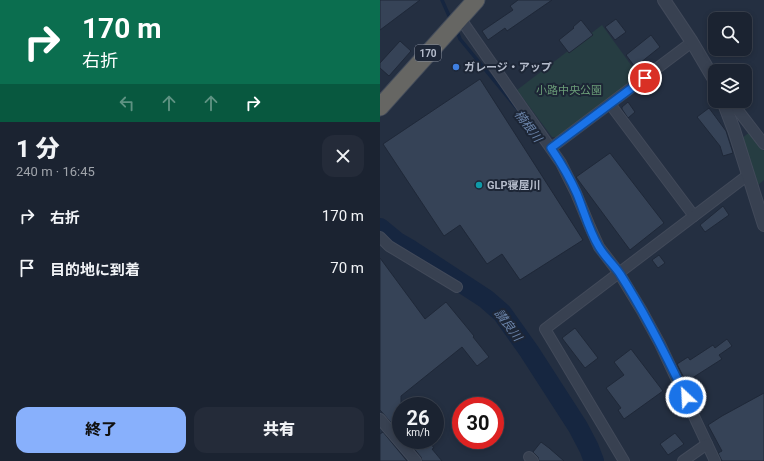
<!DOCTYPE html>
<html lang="ja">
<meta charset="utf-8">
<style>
body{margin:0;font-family:Roboto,"Noto Sans JP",sans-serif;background:#242b39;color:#f1f3f6;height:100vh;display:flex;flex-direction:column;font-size:15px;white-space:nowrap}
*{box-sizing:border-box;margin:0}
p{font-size:13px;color:#a0a4ab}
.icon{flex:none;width:22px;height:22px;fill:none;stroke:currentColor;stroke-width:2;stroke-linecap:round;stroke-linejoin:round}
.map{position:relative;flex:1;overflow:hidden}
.panel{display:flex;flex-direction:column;background:#1b2331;width:380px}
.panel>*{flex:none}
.hud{background:#0b6e4f;color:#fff;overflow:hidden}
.buttons{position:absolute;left:328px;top:12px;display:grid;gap:8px}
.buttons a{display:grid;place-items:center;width:44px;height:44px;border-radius:8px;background:#1b2331;box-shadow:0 2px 6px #0003,0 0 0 1px #39404d;font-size:20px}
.speed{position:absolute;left:12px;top:397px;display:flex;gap:8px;font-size:20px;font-weight:700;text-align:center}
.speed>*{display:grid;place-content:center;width:52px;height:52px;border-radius:50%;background:#1b2331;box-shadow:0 2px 6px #0003,0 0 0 1px #39404d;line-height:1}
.speed small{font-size:10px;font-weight:400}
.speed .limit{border:6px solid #d22;background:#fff;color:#111}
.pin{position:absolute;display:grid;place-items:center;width:34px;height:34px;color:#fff;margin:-17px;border:2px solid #fff;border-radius:50%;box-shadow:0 1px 4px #0007}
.me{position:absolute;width:44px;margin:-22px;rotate:335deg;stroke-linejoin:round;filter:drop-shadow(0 0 3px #0008)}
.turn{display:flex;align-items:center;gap:14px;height:84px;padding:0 16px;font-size:18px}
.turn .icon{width:52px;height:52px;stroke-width:2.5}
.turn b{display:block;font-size:28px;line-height:34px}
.lanes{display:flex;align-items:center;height:38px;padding:0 16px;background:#0003;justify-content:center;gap:20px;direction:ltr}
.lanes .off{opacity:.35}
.round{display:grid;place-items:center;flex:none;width:42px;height:42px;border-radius:12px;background:#242b39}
.headline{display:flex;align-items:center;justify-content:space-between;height:68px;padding:0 16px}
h1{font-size:24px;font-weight:800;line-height:30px}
.cta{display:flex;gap:8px;margin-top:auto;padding:8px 16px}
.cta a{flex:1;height:46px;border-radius:12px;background:#88b0fc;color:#111;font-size:16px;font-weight:800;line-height:46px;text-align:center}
.cta a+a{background:#242b39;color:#f1f3f6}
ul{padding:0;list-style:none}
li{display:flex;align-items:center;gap:12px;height:52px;padding:0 16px}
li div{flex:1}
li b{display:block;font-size:15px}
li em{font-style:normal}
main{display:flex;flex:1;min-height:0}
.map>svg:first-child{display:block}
.green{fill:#263d42}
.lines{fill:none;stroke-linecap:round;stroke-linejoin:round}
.stream{stroke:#162640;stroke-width:3.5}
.river{stroke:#162640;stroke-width:20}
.building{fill:#364357;stroke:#1f2838}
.minor-casing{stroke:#424a5a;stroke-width:12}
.tertiary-casing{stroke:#424a5a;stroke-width:14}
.trunk-casing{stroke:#434c5b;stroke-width:19}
.minor{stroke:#384151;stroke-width:10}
.tertiary{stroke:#384151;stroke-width:12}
.trunk{stroke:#666663;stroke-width:17}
.route-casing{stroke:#114b97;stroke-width:10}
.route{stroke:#1a73e8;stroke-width:7}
.shop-dot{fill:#3f7fe0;stroke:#1d2636;stroke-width:1.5}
.culture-dot{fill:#0f9aa8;stroke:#1d2636;stroke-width:1.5}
.labels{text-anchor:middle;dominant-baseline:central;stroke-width:4;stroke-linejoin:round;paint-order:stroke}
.shield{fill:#1d2636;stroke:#878f9e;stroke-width:1}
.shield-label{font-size:10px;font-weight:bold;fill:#b5bccb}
.poi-label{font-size:11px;font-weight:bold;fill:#b5bccb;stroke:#1d2636;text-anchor:start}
.park-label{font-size:11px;fill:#6b9d78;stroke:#1d2636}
.water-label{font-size:12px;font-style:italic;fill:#6c85ab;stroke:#1d2636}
</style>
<main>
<section class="panel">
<div class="hud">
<div class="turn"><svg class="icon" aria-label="right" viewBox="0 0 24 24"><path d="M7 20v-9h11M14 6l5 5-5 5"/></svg><div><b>170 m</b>右折</div></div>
<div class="lanes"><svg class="icon off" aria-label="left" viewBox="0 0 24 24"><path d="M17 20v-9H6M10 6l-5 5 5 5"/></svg><svg class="icon off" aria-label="ahead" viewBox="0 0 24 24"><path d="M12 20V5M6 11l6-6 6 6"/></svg><svg class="icon off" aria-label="ahead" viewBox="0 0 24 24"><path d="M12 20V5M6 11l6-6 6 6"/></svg><svg class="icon" aria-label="right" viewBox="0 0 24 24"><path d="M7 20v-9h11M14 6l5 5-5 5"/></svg></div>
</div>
<div class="headline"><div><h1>1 分</h1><p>240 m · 16:45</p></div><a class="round"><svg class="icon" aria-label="close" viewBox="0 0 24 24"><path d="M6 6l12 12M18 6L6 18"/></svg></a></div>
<ul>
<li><svg class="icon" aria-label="right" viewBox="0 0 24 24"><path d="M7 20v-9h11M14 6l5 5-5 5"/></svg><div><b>右折</b></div><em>170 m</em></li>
<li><svg class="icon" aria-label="arrive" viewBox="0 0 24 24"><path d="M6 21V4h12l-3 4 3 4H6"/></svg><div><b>目的地に到着</b></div><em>70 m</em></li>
</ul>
<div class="cta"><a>終了</a><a>共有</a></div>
</section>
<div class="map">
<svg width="384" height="461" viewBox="0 0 384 461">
<rect width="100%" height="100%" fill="#242f41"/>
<g class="green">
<polygon points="222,25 259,76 180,137 172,137 137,90"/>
<polygon points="370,132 384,151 384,180 378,185 362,138"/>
</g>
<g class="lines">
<g class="stream">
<polyline points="62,0 70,18"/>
<polyline points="77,31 80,39 140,112"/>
</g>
<polyline class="river" points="0,228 17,242 31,250 106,299 122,313 149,351 198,427 209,448 214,461"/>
</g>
<g class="building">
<polygon points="0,0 40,0 0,30"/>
<polygon points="138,0 172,0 127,31 125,28 108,40 102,31 133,10 130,6"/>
<polygon points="236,19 246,32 235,40 225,27"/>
<polygon points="201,20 213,35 189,53 179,40 194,28 193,27"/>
<polygon points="271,35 280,47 255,67 246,55"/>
<polygon points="20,41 31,51 9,76 0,68 0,63"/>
<polygon points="100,79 203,240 140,280 122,254 107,264 80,225 64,236 3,144"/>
<polygon points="248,102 255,112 248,118 242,109 242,107"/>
<polygon points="329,108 346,131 353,153 343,156 340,146 317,117"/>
<polygon points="230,153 284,223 250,250 196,177"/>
<polygon points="343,206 349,215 325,232 320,225"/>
<polygon points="279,255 285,263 278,268 272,260"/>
<polygon points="0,258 45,319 66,302 94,336 93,337 109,357 97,366 82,347 21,396 21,434 0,410"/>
<polygon points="195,328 218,358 205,368 182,338"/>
<polygon points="347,339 352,346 339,355 342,359 306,382 297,364 308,357 310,360 333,345 335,348"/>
<polygon points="251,349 283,391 244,419 238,410 241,408 226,388 244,375 234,362"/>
<polygon points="384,393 384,461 342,461 338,453 342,451 328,425 342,416"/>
<polygon points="3,432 27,461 0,461 0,434"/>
<polygon points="295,433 304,444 288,455 280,444"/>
<polygon points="27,440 48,440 54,448 52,449 62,461 42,461 41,457"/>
<polygon points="161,442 169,448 184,461 159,461 158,457 153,452"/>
</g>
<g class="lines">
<g class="minor-casing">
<g id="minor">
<polyline points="80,18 181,163 196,193 210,227 219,247 239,273 262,311 280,344 335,461"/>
<polyline points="230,104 314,216"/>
<polyline points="345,106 357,109 384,144"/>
<polyline points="171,148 312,42"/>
<polyline points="0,237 9,246 77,287"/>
<polyline points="0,419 36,461"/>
<polyline points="149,457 153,461"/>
<polyline points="244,461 165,329 368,175"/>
<polyline points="303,461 327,444"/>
</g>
</g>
<g class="tertiary-casing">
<g id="tertiary">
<polyline points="284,0 312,42 335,81"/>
<polyline points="343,101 354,130 384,225"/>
</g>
</g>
<g class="trunk-casing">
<polyline id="trunk" points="0,107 96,0"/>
</g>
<use href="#minor" class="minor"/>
<use href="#tertiary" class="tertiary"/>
<use href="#trunk" class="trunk"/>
</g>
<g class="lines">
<g class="route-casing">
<path id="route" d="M265,78L171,148C181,163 190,178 197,194C204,211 209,231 219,247C225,257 233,264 240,274C265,313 286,355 306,397"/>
</g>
<use href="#route" class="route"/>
</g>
<circle class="shop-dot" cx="76" cy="67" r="4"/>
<circle class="culture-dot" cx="99" cy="185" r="4"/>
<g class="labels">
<rect class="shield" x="35" y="45" width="26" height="16" rx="3"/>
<g class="shield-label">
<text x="48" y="53">170</text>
</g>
<g class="poi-label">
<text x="84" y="67">ガレージ・アップ</text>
<text x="107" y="185">GLP寝屋川</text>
</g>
<g class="park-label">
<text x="189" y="90">小路中央公園</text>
</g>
<g class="water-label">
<text transform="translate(148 126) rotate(53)">楠根川</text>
<text transform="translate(128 325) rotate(53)">讃良川</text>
</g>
</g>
</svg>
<div class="buttons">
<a><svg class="icon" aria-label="search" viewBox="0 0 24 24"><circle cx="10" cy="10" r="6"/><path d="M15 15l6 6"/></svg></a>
<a><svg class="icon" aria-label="layers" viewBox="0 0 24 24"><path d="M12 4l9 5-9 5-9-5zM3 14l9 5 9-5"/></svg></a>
</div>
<div class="speed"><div>26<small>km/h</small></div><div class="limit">30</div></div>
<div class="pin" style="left:265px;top:78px;background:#d93025"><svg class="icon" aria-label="arrive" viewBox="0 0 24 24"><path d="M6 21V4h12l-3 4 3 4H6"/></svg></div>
<svg class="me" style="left:306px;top:397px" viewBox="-20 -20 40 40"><circle r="17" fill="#1a73e8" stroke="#fff" stroke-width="3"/><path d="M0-11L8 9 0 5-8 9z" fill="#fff"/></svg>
</div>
</main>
